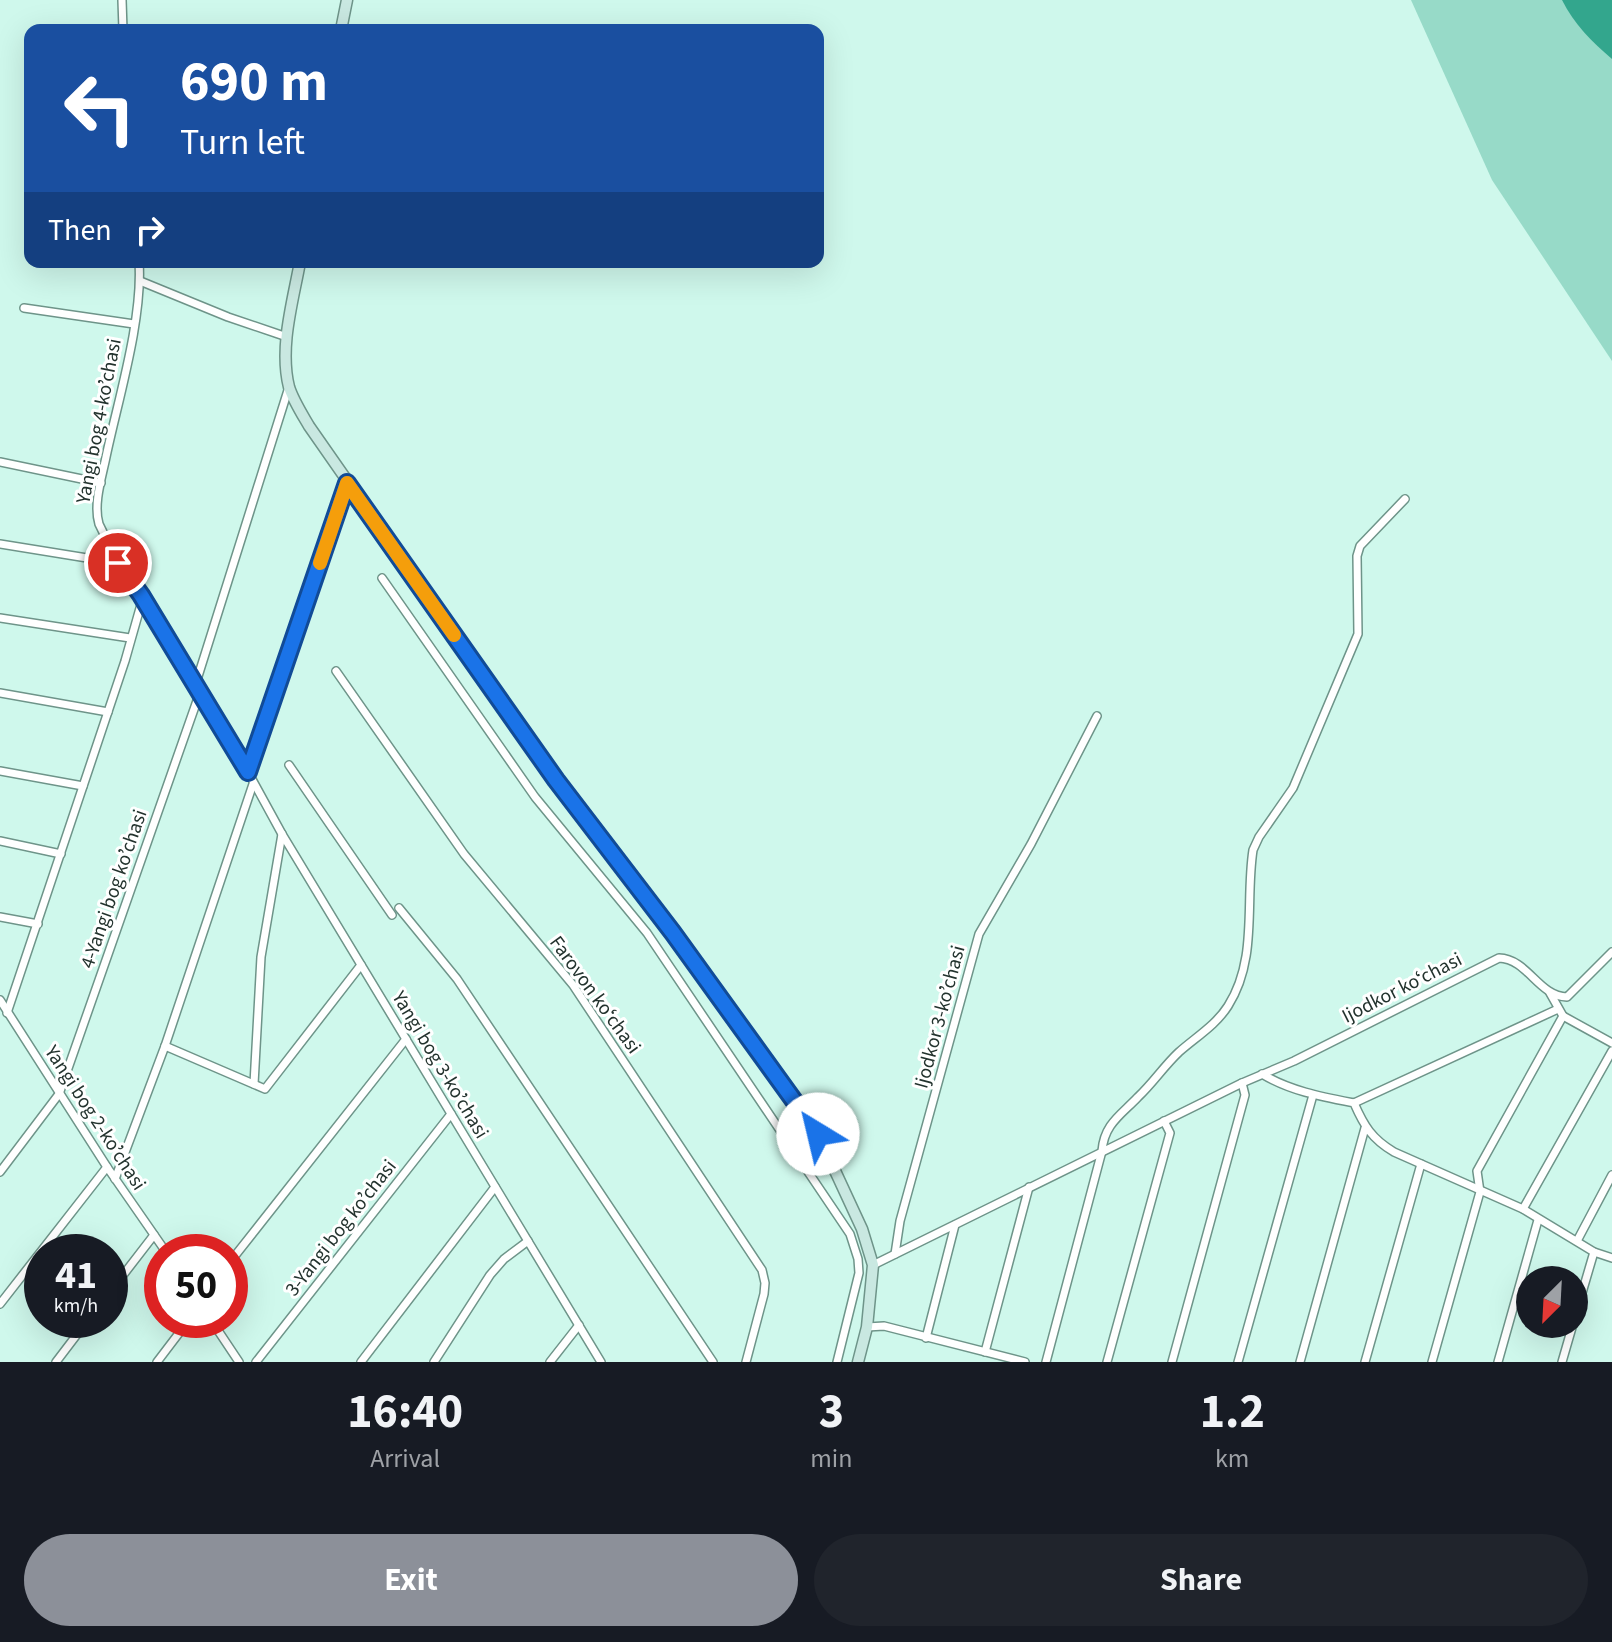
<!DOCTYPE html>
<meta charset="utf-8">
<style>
body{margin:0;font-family:"Source Sans 3",sans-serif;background:#20242c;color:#f1f3f6;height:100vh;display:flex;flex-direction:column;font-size:30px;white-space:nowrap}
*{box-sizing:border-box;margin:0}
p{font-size:26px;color:#9ea1a6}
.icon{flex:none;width:44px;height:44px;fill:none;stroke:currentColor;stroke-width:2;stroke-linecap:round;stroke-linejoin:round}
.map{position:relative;height:1362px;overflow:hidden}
.sheet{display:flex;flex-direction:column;background:#171b24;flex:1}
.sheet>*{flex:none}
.guide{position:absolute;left:24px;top:24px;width:800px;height:244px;border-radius:16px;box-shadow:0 8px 32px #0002;background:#1a4fa0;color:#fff;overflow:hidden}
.needle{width:52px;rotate:204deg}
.controls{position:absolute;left:1516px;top:1266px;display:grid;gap:16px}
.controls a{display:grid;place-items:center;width:72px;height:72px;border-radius:50%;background:#171b24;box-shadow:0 8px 32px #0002;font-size:40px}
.speed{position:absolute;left:24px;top:1234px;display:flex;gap:16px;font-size:40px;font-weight:700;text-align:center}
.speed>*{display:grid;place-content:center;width:104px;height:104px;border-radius:50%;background:#171b24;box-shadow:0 8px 32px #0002;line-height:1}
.speed small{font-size:20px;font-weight:400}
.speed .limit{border:12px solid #d22;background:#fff;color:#111}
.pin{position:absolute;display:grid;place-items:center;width:68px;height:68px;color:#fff;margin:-34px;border:4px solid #fff;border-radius:50%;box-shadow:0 2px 8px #0007}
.me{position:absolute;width:88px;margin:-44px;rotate:324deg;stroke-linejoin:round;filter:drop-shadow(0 0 6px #0008)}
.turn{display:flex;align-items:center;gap:28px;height:168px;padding:0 24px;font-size:36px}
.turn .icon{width:104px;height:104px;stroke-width:2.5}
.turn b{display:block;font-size:56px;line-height:68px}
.then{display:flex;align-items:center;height:76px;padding:0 24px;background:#0003;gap:16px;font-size:30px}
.eta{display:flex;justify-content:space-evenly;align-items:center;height:136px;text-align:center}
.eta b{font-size:48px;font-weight:700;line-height:56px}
.action{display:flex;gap:16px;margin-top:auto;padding:16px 24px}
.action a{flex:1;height:92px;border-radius:48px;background:#8c9099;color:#fff;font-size:32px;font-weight:700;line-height:92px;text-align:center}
.action a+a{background:#20242c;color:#f1f3f6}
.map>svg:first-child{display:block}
.green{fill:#97dac8}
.water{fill:#33a68d}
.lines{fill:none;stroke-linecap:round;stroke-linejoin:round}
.minor-casing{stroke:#6e9489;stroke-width:10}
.secondary-casing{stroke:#6e9489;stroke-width:13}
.minor{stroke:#fff;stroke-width:7}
.secondary{stroke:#c9e8e1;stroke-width:10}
.route-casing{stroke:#114b97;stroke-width:20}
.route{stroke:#1a73e8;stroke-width:14}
.slow{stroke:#f59e0b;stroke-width:14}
.labels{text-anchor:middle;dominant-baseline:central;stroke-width:6;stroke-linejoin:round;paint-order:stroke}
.street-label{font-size:20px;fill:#23332e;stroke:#fff}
</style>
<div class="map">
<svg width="1612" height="1362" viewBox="0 0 1612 1362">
<rect width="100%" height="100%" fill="#cff8ec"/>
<polygon class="green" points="1411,0 1612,0 1612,361 1492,180"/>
<path class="water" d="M1562,0H1612V59C1592,42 1574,24 1562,0Z"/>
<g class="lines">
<g class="minor-casing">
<g id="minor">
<polyline points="122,0 123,30"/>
<path d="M139,262C143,319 118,400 106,457C102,477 93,504 99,524L118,563L141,595L248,772L282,834L601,1362"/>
<polyline points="140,281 228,317 287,337"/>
<polyline points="24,308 134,324"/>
<polyline points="0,462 101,483"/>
<polyline points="0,544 118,563"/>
<polyline points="382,578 535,797 647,933 850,1234 858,1259 859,1273 837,1362"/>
<polyline points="0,618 130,638"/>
<polyline points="336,671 464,854 573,985 762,1270 765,1283 764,1294 746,1362"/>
<polyline points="195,686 289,387"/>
<polyline points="0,693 108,712"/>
<polyline points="289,765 392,915"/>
<polyline points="0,771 83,786"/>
<polyline points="248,772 347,483"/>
<polyline points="0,841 61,854"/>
<polyline points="399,908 457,979 713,1362"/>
<polyline points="0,917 38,924"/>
<polyline points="0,1000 107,1167 166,1252"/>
<polyline points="7,1013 125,661 142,601"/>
<polyline points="1563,1016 1612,1043"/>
<polyline points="165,1046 265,1089 361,965"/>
<path d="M1262,1074C1290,1091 1323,1097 1354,1103C1364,1126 1372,1139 1394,1152L1523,1209L1594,1252L1612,1258"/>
<polyline points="254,1084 261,957 282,834"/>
<polyline points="1354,1103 1558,1009"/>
<polyline points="0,1172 59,1094 199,695"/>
<polyline points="115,1179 165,1046 253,784"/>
<polyline points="1523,1209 1612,1051"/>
<polyline points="1577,1241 1612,1175"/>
<polyline points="895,1254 900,1221 979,934 1031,844 1097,716"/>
<polyline points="230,1262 406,1039"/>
<path d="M873,1265L1242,1083L1294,1061L1499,958C1528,959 1538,996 1567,997L1612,952"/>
<polyline points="110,1292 154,1235"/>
<polyline points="0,1304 107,1167"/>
<polyline points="211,1320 239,1362"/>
<polyline points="1574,1320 1594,1252"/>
<polyline points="867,1327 884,1326 1025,1362"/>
<polyline points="926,1338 955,1225"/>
<polyline points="985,1352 1029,1187"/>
<polyline points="56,1362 88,1320"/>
<polyline points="157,1362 189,1320"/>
<polyline points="256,1362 451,1114"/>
<polyline points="361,1362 495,1187"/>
<polyline points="434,1362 490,1275 504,1259 528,1241"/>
<polyline points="550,1362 579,1325"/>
<path d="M1046,1362L1102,1151C1104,1124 1121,1115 1138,1097C1153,1083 1164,1066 1179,1052C1196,1037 1216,1025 1228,1006C1258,959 1245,902 1253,850L1259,837L1293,788L1358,634L1357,556L1360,546L1405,499"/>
<polyline points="1107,1362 1170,1133 1164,1121"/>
<polyline points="1172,1362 1245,1095 1242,1083"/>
<polyline points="1238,1362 1313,1095"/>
<polyline points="1300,1362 1365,1128"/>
<polyline points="1365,1362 1421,1164"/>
<polyline points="1432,1362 1480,1192 1477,1171 1563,1016 1550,993"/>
<polyline points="1498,1362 1538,1220"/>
<polyline points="1562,1362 1573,1324"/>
</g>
</g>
<g class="secondary-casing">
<g id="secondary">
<polyline points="341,30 347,0"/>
<path d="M300,262C293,301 279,347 289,387C293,400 302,414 309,426L556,780L673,933L818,1134L862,1229L873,1265L867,1327L858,1362"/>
</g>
</g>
<use href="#minor" class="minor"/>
<use href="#secondary" class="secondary"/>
</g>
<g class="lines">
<g class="route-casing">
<polyline id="route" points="118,563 141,595 248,772 347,483 556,780 673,933 818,1134"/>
</g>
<use href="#route" class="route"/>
<polyline class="slow" points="320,563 347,483 454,635"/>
</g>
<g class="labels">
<g class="street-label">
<text transform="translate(99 421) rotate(-79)">Yangi bog 4-koʼchasi</text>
<text transform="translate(114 889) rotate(-71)">4-Yangi bog koʼchasi</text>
<text transform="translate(1402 988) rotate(-27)">Ijodkor koʻchasi</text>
<text transform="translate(595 995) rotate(54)">Farovon koʻchasi</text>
<text transform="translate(940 1017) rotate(-75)">Ijodkor 3-koʼchasi</text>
<text transform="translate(440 1065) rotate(59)">Yangi bog 3-koʼchasi</text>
<text transform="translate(95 1118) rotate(57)">Yangi bog 2-koʼchasi</text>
<text transform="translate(341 1228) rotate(-52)">3-Yangi bog koʼchasi</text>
</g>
</g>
</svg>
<div class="controls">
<a><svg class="needle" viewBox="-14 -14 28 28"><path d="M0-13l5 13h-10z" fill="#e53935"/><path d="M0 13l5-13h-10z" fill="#9ea1a6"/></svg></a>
</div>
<div class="speed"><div>41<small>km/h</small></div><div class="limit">50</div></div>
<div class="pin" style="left:118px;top:563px;background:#d93025"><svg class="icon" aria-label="arrive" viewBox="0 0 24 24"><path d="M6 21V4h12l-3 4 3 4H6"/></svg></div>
<svg class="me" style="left:818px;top:1134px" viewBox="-20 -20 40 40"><circle r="19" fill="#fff"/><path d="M0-13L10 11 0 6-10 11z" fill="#1a73e8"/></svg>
<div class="guide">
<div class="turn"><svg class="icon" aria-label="left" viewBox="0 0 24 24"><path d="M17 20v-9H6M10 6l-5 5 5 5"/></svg><div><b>690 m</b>Turn left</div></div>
<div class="then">Then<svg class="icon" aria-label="right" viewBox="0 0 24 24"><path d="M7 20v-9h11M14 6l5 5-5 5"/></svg></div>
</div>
</div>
<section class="sheet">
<div class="eta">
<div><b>16:40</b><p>Arrival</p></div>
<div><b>3</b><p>min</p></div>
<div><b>1.2</b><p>km</p></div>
</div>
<div class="action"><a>Exit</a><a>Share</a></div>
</section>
